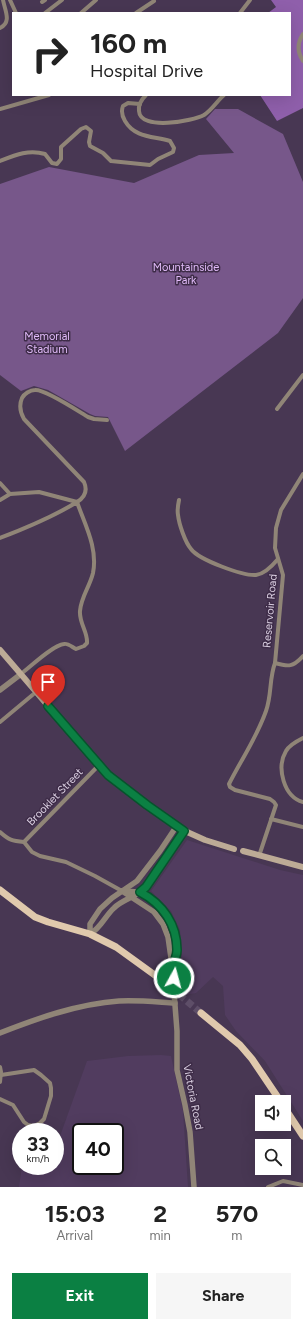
<!DOCTYPE html>
<style>
body{margin:0;font-family:Figtree,sans-serif;background:#f6f6f6;color:#222;height:100vh;display:flex;flex-direction:column;font-size:15px;white-space:nowrap}
*{box-sizing:border-box;margin:0}
p{font-size:13px;color:#767676}
.icon{flex:none;width:22px;height:22px;fill:none;stroke:currentColor;stroke-width:2;stroke-linecap:round;stroke-linejoin:round}
.map{position:relative;height:1187px;overflow:hidden}
.sheet{display:flex;flex-direction:column;background:#fff;flex:1}
.sheet>*{flex:none}
.banner{position:absolute;left:12px;top:12px;width:279px;height:84px;border-radius:0px;box-shadow:0 4px 16px #0002;background:#fff;color:#222;overflow:hidden}
.buttons{position:absolute;left:255px;top:1095px;display:grid;gap:8px}
.buttons a{display:grid;place-items:center;width:36px;height:36px;border-radius:0px;background:#fff;box-shadow:0 4px 16px #0002;font-size:20px}
.speed{position:absolute;left:12px;top:1123px;display:flex;gap:8px;font-size:20px;font-weight:700;text-align:center}
.speed>*{display:grid;place-content:center;width:52px;height:52px;border-radius:50%;background:#fff;box-shadow:0 4px 16px #0002;line-height:1}
.speed small{font-size:10px;font-weight:400}
.speed .limit{border:2px solid #111;border-radius:6px;background:#fff;color:#111}
.pin{position:absolute;display:grid;place-items:center;width:34px;height:34px;color:#fff;margin:-41px -17px;border-radius:50% 50% 50% 0;rotate:-45deg;box-shadow:0 0 4px #0007}
.pin .icon{rotate:45deg}
.me{position:absolute;width:44px;margin:-22px;rotate:7deg;stroke-linejoin:round;filter:drop-shadow(0 0 3px #0008)}
.turn{display:flex;align-items:center;gap:14px;height:84px;padding:0 12px;font-size:18px}
.turn .icon{width:52px;height:52px;stroke-width:2.5}
.turn b{display:block;font-size:28px;line-height:34px}
.eta{display:flex;justify-content:space-evenly;align-items:center;height:68px;text-align:center}
.eta b{font-size:24px;font-weight:700;line-height:28px}
.primary-button{display:flex;gap:8px;margin-top:auto;padding:8px 12px}
.primary-button a{flex:1;height:46px;border-radius:0px;background:#0b8043;color:#fff;font-size:16px;font-weight:700;line-height:46px;text-align:center}
.primary-button a+a{background:#f6f6f6;color:#222}
.map>svg:first-child{display:block}
.built{fill:#513c5f;fill-rule:evenodd}
.green{fill:#77578a}
.forest{fill:#8f5fab}
.lines{fill:none;stroke-linecap:round;stroke-linejoin:round}
.primary-tunnel{stroke:#5e4e68;stroke-width:7;stroke-dasharray:7 3.5;stroke-linecap:butt}
.minor{stroke:#908577;stroke-width:4}
.tertiary{stroke:#908577;stroke-width:5.5}
.secondary{stroke:#bdab96;stroke-width:6}
.primary{stroke:#e0c9ad;stroke-width:7}
.route-casing{stroke:#07532c;stroke-width:10}
.route{stroke:#0b8043;stroke-width:7}
.labels{text-anchor:middle;dominant-baseline:central;stroke-width:3;stroke-linejoin:round;paint-order:stroke}
.park-label{font-size:11px;fill:#e1bbf9;stroke:#3e2c48}
.street-label{font-size:11px;fill:#dacfe1;stroke:#3e2c48}
</style>
<div class="map">
<svg width="303" height="1187" viewBox="0 0 303 1187">
<rect width="100%" height="100%" fill="#483753"/>
<g class="built">
<polygon points="187,840 280,870 303,875 303,1121 265,1061 236,1031 225,1015 223,986 213,977 196,993 184,995 180,992 182,953 180,930 171,911 151,891"/>
<path d="M161,1055L171,1056L183,1111L188,1187H19L22,1166H55V1150L87,1061L128,1056ZM81,1132H115V1166H81Z"/>
</g>
<polygon class="green" points="215,109 238,109 283,134 303,182 303,298 278,333 125,451 108,417 95,416 90,414 48,390 34,386 21,391 0,375 0,184 49,167 134,183 199,155 234,153 206,119"/>
<polygon class="forest" points="271,0 303,0 303,108 277,121 260,95 290,95 290,13 268,13 276,7"/>
<g class="lines">
<polyline class="primary-tunnel" points="163,981 201,1013"/>
<g class="minor">
<polyline points="10,0 16,13"/>
<polyline points="42,2 45,0"/>
<polyline points="45,13 62,0"/>
<polyline points="81,13 96,0"/>
<polyline points="136,13 154,1"/>
<polyline points="240,13 250,0"/>
<path d="M0,28C12,22 5,11 3,0"/>
<path d="M303,34C297,43 297,52 303,61"/>
<path d="M146,95C142,99 138,105 139,111C140,131 193,121 204,115C212,110 217,101 224,95"/>
<polyline points="0,109 49,95"/>
<path d="M0,161C15,155 29,149 45,154L52,163L57,164L61,159V147L81,129L86,127L91,131L89,142L90,146L103,153L111,161L150,165L158,159L173,152L174,148L170,141C153,136 135,138 125,121C122,116 121,111 123,106L128,103L140,104"/>
<polyline points="277,409 303,375"/>
<polyline points="0,483 10,494"/>
<path d="M0,500L10,494L39,492L77,502C85,497 88,491 84,482L24,419C20,412 19,405 22,398C24,394 30,390 35,390C45,389 78,411 88,417L94,419L107,420"/>
<path d="M179,500C178,505 177,510 178,515C179,524 185,542 191,549C199,560 243,576 256,575C265,574 273,565 278,559"/>
<path d="M0,538C26,528 53,517 77,502C85,525 98,548 93,573C90,586 81,597 80,611C79,623 88,632 87,643L84,646L76,649C72,647 68,643 64,644C53,645 30,667 21,674"/>
<path d="M275,663C289,667 293,667 303,656"/>
<polyline points="0,722 36,692"/>
<path d="M303,738C297,741 289,745 286,751C276,768 284,797 303,802"/>
<polyline points="271,819 303,827"/>
<path d="M0,832C9,840 12,841 24,842L32,852L40,856L66,862L95,876L122,891"/>
<polyline points="24,842 99,765"/>
<path d="M259,856L276,805L274,802L270,799L235,790L230,787L229,784C241,760 257,737 266,711C272,694 269,679 275,663L283,575L275,548L276,528L281,510L303,474"/>
<polyline points="0,1067 1,1072 0,1082"/>
<polyline points="0,1099 13,1105 24,1122 28,1125 34,1126 40,1123 44,1119 51,1096 51,1088 50,1083 41,1075 34,1070 1,1075"/>
<polyline points="268,1187 283,1181 303,1185"/>
</g>
<g class="tertiary">
<polyline points="0,690 21,674"/>
<path d="M176,827L160,851L137,881L112,898L100,909L90,924V934C101,928 105,916 114,908C123,899 137,897 146,887L184,831"/>
<polyline points="122,891 154,912 163,924 168,937 171,958 174,963 174,992 177,1031 177,1070 185,1105 190,1132 194,1187"/>
<path d="M123,891C129,892 137,891 142,893C165,903 186,940 174,963"/>
<path d="M0,1033C38,1018 78,1004 119,1001C138,1000 157,1002 175,1003"/>
</g>
<g class="secondary">
<polyline points="0,650 99,765 114,780 176,827 205,840 234,849"/>
<polyline points="243,851 303,867"/>
</g>
<g class="primary">
<polyline points="0,890 35,917 48,922 90,934 116,947 163,981"/>
<polyline points="201,1013 240,1045 252,1059 281,1102"/>
<polyline points="284,1107 303,1136"/>
</g>
</g>
<g class="lines">
<g class="route-casing">
<path id="route" d="M48,706L108,775L147,805L184,831L146,887L140,892C163,904 177,925 177,950C177,956 174,960 174,965C173,969 174,974 174,978"/>
</g>
<use href="#route" class="route"/>
</g>
<g class="labels">
<g class="park-label">
<text x="186" y="267">Mountainside<tspan x="186" dy="13">Park</tspan></text>
<text x="47" y="336">Memorial<tspan x="47" dy="13">Stadium</tspan></text>
</g>
<g class="street-label">
<text transform="translate(270 611) rotate(-85)">Reservoir Road</text>
<text transform="translate(55 797) rotate(-46)">Brooklet Street</text>
<text transform="translate(193 1097) rotate(79)">Victoria Road</text>
</g>
</g>
</svg>
<div class="buttons">
<a><svg class="icon" aria-label="sound" viewBox="0 0 24 24"><path d="M4 9h4l5-4v14l-5-4H4zM17 9q2 3 0 6"/></svg></a>
<a><svg class="icon" aria-label="search" viewBox="0 0 24 24"><circle cx="10" cy="10" r="6"/><path d="M15 15l6 6"/></svg></a>
</div>
<div class="speed"><div>33<small>km/h</small></div><div class="limit">40</div></div>
<div class="pin" style="left:48px;top:706px;background:#d93025"><svg class="icon" aria-label="arrive" viewBox="0 0 24 24"><path d="M6 21V4h12l-3 4 3 4H6"/></svg></div>
<svg class="me" style="left:174px;top:978px" viewBox="-20 -20 40 40"><circle r="17" fill="#0b8043" stroke="#fff" stroke-width="3"/><path d="M0-11L8 9 0 5-8 9z" fill="#fff"/></svg>
<div class="banner">
<div class="turn"><svg class="icon" aria-label="right" viewBox="0 0 24 24"><path d="M7 20v-9h11M14 6l5 5-5 5"/></svg><div><b>160 m</b>Hospital Drive</div></div>
</div>
</div>
<section class="sheet">
<div class="eta">
<div><b>15:03</b><p>Arrival</p></div>
<div><b>2</b><p>min</p></div>
<div><b>570</b><p>m</p></div>
</div>
<div class="primary-button"><a>Exit</a><a>Share</a></div>
</section>
